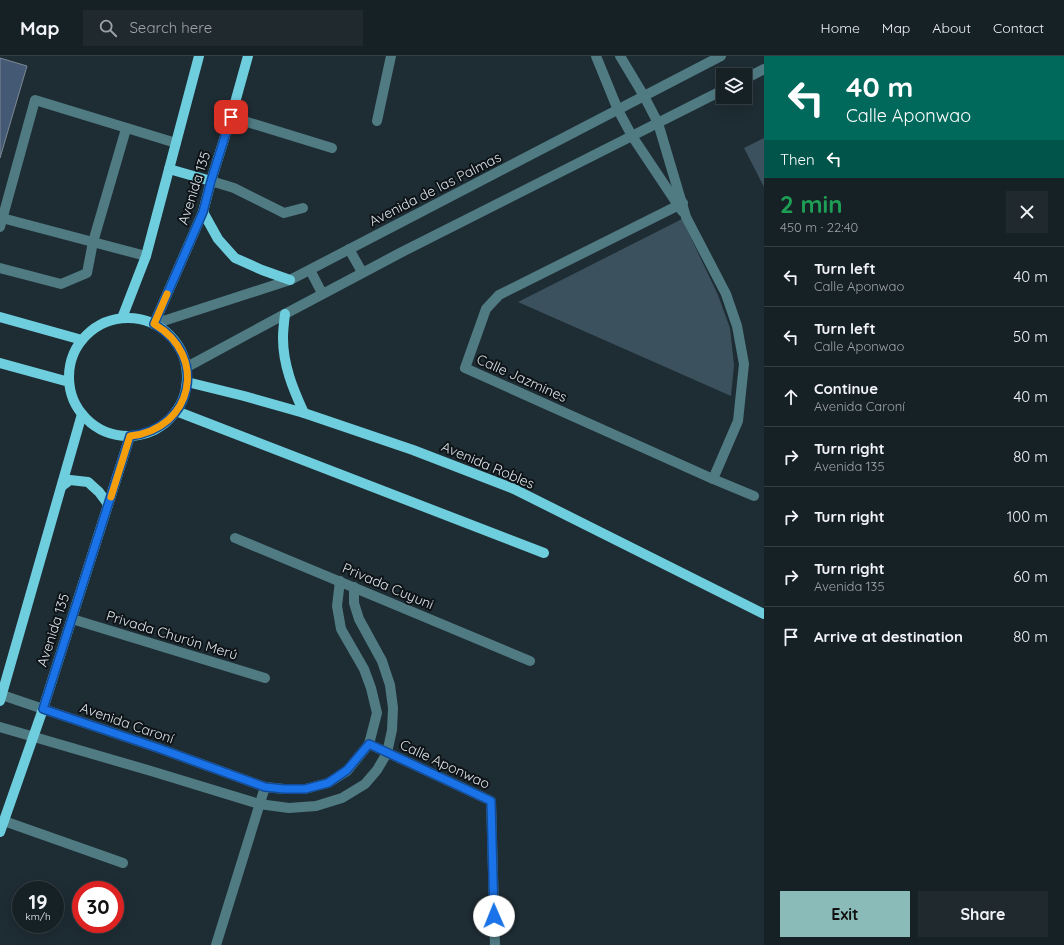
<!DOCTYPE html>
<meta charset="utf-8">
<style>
body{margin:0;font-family:Quicksand,sans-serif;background:#1f292e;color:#f1f3f6;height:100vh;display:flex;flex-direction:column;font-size:15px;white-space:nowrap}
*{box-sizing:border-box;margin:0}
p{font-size:13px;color:#9ea3a7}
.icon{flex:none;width:22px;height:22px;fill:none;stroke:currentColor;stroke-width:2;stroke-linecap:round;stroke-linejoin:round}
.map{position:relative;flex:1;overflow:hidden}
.panel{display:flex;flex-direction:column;background:#162126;width:300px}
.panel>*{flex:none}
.hud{background:#00695c;color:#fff;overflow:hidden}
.fabs{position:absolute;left:716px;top:12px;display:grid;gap:8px}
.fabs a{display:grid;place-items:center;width:36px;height:36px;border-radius:0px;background:#162126;box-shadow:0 4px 16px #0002,0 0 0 1px #353e43;font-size:20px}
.speed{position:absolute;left:12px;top:825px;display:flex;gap:8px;font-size:20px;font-weight:700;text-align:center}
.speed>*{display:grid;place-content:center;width:52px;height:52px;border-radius:50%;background:#162126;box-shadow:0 4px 16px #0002,0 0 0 1px #353e43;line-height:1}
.speed small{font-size:10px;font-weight:400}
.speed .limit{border:6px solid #d22;background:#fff;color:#111}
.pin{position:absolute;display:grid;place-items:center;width:34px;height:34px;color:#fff;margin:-17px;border-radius:8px;box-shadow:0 2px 6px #0006}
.me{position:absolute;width:44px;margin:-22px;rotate:359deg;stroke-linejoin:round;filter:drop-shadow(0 0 3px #0008)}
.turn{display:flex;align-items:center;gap:14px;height:84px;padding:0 16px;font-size:18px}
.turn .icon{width:52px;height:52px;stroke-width:2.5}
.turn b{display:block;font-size:28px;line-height:34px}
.then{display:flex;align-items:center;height:38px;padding:0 16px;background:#0003;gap:8px;font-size:15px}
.round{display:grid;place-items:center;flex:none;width:42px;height:42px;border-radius:0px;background:#1f292e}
.head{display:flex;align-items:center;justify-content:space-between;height:68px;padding:0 16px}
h1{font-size:24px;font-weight:800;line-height:30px;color:#1e9e55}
.primary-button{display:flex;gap:8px;margin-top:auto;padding:8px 16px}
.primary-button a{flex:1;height:46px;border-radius:0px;background:#8bbbb9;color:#111;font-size:16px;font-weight:800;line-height:46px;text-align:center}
.primary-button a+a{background:#1f292e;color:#f1f3f6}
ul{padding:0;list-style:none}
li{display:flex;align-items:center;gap:12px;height:60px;padding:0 16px;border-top:1px solid #353e43}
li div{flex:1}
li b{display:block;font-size:15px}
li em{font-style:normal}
header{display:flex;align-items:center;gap:24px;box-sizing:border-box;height:56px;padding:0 20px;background:#162126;border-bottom:1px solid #353e43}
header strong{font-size:19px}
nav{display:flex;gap:22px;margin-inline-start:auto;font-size:14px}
.search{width:280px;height:36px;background:#1f292e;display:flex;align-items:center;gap:10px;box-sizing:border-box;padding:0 14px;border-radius:0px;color:#9ea3a7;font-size:15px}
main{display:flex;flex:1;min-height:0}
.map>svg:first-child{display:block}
.green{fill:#3b515d}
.building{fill:#445973;stroke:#7d8895}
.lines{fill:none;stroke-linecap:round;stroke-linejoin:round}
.minor{stroke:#507b83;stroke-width:10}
.major{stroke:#6ecede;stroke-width:10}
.route-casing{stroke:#114b97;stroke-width:10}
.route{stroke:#1a73e8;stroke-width:7}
.slow{stroke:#f59e0b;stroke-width:7}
.labels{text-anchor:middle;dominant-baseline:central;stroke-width:4;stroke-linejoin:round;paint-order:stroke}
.street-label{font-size:14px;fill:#dae3e8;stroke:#0d1316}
</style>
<header>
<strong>Map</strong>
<div class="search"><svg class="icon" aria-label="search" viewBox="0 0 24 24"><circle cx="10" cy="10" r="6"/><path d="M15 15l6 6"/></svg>Search here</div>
<nav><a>Home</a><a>Map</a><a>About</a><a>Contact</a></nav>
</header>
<main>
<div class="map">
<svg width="764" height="889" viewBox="0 0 764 889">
<rect width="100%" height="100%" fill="#1e2c33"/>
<g class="green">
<polygon points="764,82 764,131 744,92"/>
<polygon points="682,163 718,239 730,272 734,309 731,340 518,246"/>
</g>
<polygon class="building" points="0,2 27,10 0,102"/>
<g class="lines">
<g class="minor">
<polyline points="596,0 618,54 632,80 682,155"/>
<polyline points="620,0 644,40 658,67 686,161 726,238 737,270 744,308 738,365 713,423"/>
<polyline points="745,23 764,13"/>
<polyline points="231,61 332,92"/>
<polyline points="377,65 391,0"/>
<polyline points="211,125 234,132 284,157 303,152"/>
<polyline points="683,147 499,239 486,253 465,312 713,423 754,440"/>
<polyline points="2,162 146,200"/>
<polyline points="0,171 35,44 176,87"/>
<polyline points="349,193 362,216"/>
<polyline points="0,212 61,228 87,217 93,186 126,73"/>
<polyline points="310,214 322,237"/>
<polyline points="154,268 290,224 721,0"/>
<polyline points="187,311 285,258 400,197 723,34"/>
<polyline points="235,482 530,605"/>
<polyline points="72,563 265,622"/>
<polyline points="2,639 158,692 265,731 284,733 305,733 328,727 347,715 369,688 377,657 371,632 364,613 341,573 337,550 340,525"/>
<polyline points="0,671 151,715 259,748 289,752 316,750 342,742 365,728 377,714 387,697 392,674 393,652 390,629 382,605 359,563 354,547 354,531"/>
<polyline points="369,688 491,745 495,889"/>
<polyline points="4,765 123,807"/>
<polyline points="216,889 265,731"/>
</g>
<g class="major">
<polyline points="169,113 211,125"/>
<polyline points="203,156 218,183 235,202 262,214 290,224"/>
<path d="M285,258C284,266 283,274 283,282C283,309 293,333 304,357"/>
<polyline points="0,261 82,284"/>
<circle cx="128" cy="321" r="59"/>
<polyline points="122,262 146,200 199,0"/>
<polyline points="154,268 203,156 211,125 231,61 248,0"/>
<polyline points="0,307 69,326"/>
<polyline points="187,326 244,340 304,357 413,394 514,433 764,558"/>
<polyline points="176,355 544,497"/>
<polyline points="62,430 70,424 88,426 99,436 108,448"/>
<polyline points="0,645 82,358"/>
<polyline points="0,776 43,653 130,380"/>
</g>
</g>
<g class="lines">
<g class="route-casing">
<path id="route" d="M231,61L211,125L203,156L154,268C209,300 193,373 130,380L43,653L158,692L265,731L284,733H305L328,727L347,714L369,688L491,745L494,860"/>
</g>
<use href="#route" class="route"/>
<path class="slow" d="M111,441L130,380C193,373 209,300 154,268L167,238"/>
</g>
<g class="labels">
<g class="street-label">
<text transform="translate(194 132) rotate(-72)">Avenida 135</text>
<text transform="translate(435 133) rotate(-27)">Avenida de las Palmas</text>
<text transform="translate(522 322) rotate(24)">Calle Jazmines</text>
<text transform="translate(488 409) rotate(23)">Avenida Robles</text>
<text transform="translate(388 530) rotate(23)">Privada Cuyuni</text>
<text transform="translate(53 574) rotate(-72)">Avenida 135</text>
<text transform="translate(172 579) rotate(17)">Privada Churún Merú</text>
<text transform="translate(127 667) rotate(19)">Avenida Caroní</text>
<text transform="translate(445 708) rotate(25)">Calle Aponwao</text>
</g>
</g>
</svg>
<div class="fabs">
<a><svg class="icon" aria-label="layers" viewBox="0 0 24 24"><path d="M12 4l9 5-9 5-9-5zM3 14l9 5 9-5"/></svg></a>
</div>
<div class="speed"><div>19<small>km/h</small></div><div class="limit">30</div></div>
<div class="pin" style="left:231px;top:61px;background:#d93025"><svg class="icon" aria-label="arrive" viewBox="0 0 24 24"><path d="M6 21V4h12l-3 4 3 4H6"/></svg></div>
<svg class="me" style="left:494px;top:860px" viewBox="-20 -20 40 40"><circle r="19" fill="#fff"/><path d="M0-13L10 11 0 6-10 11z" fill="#1a73e8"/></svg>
</div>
<section class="panel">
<div class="hud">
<div class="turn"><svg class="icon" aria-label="left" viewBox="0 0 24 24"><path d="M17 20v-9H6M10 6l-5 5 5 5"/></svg><div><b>40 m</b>Calle Aponwao</div></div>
<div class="then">Then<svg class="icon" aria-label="left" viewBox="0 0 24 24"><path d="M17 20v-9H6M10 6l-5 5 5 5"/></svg></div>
</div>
<div class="head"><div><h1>2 min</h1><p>450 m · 22:40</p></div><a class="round"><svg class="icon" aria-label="close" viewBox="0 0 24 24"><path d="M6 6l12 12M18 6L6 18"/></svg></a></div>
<ul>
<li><svg class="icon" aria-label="left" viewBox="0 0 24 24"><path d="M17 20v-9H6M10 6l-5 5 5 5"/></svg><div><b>Turn left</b><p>Calle Aponwao</p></div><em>40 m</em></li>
<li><svg class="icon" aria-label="left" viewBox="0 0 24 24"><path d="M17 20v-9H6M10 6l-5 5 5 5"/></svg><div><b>Turn left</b><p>Calle Aponwao</p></div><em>50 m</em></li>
<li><svg class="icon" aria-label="ahead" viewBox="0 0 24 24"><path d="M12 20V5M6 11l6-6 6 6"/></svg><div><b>Continue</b><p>Avenida Caroní</p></div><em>40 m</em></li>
<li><svg class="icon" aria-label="right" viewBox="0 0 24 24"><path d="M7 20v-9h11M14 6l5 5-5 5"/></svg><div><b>Turn right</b><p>Avenida 135</p></div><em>80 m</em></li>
<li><svg class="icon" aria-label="right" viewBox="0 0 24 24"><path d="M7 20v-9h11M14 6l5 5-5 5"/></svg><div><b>Turn right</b></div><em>100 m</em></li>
<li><svg class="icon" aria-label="right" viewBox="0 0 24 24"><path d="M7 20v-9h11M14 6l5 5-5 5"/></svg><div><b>Turn right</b><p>Avenida 135</p></div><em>60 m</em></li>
<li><svg class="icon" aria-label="arrive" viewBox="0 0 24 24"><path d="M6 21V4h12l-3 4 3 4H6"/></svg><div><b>Arrive at destination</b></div><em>80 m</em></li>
</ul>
<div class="primary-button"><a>Exit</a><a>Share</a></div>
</section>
</main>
